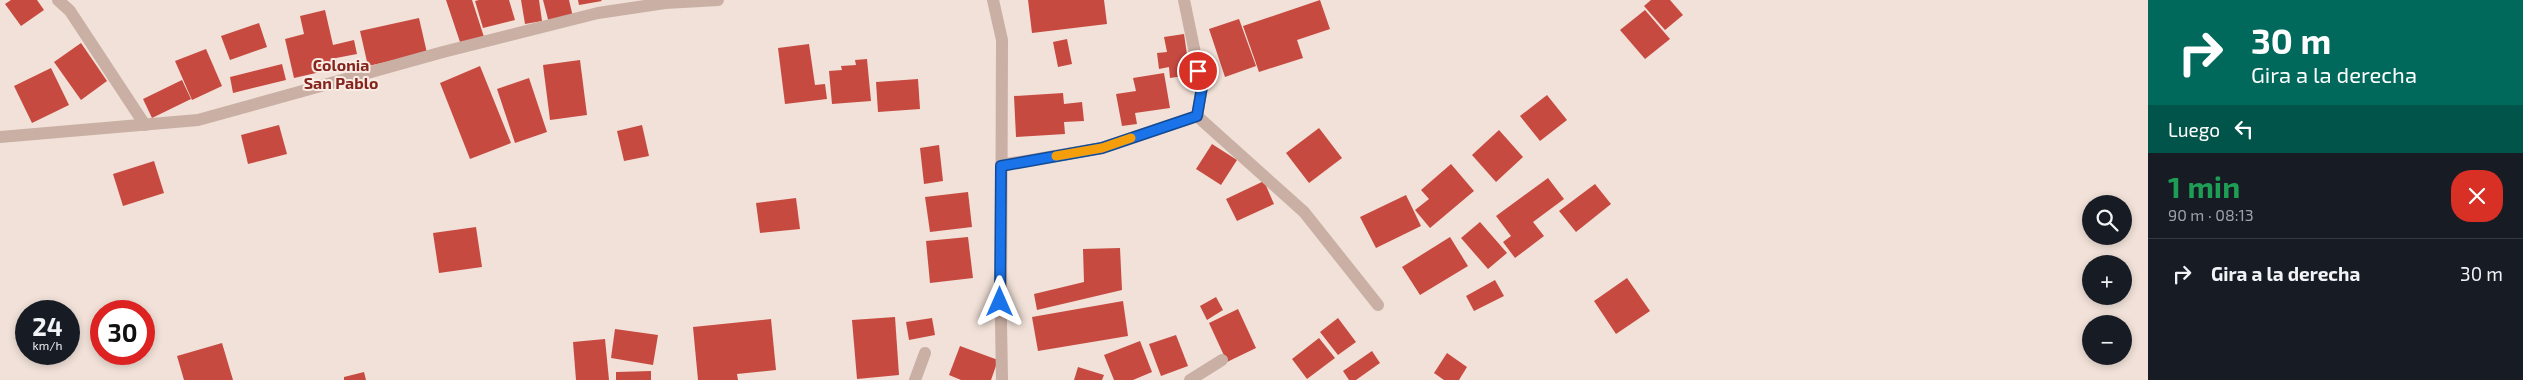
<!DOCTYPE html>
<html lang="es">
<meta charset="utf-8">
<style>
body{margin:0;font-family:"Exo 2",sans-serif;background:#242831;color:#f1f3f6;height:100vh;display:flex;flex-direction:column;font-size:19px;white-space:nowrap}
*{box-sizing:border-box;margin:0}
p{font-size:16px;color:#9ea1a6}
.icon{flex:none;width:28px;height:28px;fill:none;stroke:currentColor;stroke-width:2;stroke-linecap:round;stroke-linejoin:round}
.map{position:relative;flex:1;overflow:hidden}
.panel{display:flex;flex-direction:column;background:#171b24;width:375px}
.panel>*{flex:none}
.banner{background:#00695c;color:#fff;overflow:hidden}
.buttons{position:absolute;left:2082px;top:195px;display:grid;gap:10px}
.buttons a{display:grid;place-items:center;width:50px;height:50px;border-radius:50%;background:#171b24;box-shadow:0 2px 8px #0003;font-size:25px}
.speed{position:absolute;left:15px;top:300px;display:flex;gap:10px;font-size:25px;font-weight:700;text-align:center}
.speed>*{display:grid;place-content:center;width:65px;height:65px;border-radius:50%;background:#171b24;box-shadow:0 2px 8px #0003;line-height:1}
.speed small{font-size:12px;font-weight:400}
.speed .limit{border:8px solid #d22;background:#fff;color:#111}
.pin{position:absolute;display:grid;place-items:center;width:42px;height:42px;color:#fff;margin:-21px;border:2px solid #fff;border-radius:50%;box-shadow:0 1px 5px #0007}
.me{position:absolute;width:55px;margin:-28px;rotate:0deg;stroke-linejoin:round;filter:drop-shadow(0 0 4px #0008)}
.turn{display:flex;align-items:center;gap:18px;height:105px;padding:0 20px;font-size:22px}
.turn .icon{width:65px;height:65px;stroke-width:2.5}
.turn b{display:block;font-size:35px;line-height:42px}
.then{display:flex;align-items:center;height:48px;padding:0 20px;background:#0003;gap:10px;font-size:19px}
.round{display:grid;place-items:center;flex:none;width:52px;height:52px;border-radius:20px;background:#242831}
.headline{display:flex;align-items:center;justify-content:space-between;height:85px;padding:0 20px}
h1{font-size:30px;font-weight:700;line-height:38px;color:#1e9e55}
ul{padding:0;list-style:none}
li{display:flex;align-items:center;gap:15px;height:70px;padding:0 20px;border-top:1px solid #363941}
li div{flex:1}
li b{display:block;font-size:19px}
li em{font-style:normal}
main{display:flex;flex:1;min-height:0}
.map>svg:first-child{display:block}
.building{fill:#c74a41}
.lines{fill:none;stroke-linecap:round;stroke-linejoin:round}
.street{stroke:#c9afa4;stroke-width:12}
.route-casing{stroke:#114b97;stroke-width:12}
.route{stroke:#1a73e8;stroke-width:9}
.slow{stroke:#f59e0b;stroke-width:9}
.labels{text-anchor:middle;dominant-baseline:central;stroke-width:4;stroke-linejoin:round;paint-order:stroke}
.neighbourhood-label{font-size:16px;font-weight:bold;fill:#84251e;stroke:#f9ece5}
</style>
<main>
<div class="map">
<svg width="2148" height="380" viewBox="0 0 2148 380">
<rect width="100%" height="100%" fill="#f1e1d8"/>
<g class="building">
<polygon points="11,0 37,0 44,10 21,26 5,4"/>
<polygon points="446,0 472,0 484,37 461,45"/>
<polygon points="479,0 509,0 515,20 483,28 475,1"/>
<polygon points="521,0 539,0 542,21 525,24"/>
<polygon points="543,0 569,0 573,17 549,23"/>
<polygon points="578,0 601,0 602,1 579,5"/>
<polygon points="1028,0 1104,0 1107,24 1032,33"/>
<polygon points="1320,0 1330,29 1297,40 1303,58 1259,72 1243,26"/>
<polygon points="1651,0 1670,0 1683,15 1665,30 1644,6"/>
<polygon points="325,10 333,45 354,40 357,54 336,58 338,68 294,78 285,39 304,34 300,16"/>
<polygon points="1645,10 1670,39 1645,59 1620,30"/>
<polygon points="419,18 427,53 368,66 360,31"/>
<polygon points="1239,19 1256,66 1225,77 1209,29"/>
<polygon points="259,23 267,47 230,60 221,36"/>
<polygon points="1184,34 1190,75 1170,78 1169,67 1159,69 1157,53 1167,52 1164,37"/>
<polygon points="1067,39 1072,64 1058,67 1053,42"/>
<polygon points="81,43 107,81 81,100 54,62"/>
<polygon points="809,44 815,85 825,84 827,99 785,104 778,48"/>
<polygon points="206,49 222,86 192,100 175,61"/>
<polygon points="867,59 871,101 832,104 829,71 842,70 841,66 856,65 855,60"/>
<polygon points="580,60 587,115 550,120 543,65"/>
<polygon points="282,64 286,80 233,93 230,77"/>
<polygon points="480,66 511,143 470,159 440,83"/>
<polygon points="51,68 69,105 32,123 14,86"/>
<polygon points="1164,73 1170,108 1135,113 1137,124 1122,126 1116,94 1136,91 1133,78"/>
<polygon points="529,78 547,132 515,143 497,89"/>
<polygon points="918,79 920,109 878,112 876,82"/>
<polygon points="182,80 191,99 152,118 143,99"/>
<polygon points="1063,93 1064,104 1082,102 1084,121 1064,122 1065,134 1016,137 1014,96"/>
<polygon points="1547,95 1567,120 1540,141 1520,116"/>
<polygon points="279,125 287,154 248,164 241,135"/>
<polygon points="642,125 649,156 624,161 617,131"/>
<polygon points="1319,128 1342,158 1309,183 1286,153"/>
<polygon points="1499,130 1523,157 1496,182 1472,155"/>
<polygon points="1212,144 1237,160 1221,185 1196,169"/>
<polygon points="939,145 943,181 924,184 920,148"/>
<polygon points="154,161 164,193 123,206 113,174"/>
<polygon points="1451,164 1474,191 1430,228 1415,210 1429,199 1421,190"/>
<polygon points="1548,178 1564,199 1533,222 1544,236 1515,258 1503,242 1511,236 1496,216"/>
<polygon points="1264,181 1274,204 1237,221 1226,199"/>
<polygon points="1595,184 1611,204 1576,232 1559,211"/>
<polygon points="968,192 972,227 930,232 925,197"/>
<polygon points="1406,195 1421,226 1376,248 1360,217"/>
<polygon points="796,198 800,229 760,233 756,203"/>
<polygon points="1480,222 1507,253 1488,269 1461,238"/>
<polygon points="476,227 482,267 439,273 433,233"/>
<polygon points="968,237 973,278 930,283 926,241"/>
<polygon points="1450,237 1468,266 1420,295 1402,267"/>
<polygon points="1120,248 1122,290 1037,310 1034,294 1084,282 1083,249"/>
<polygon points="1627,278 1650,311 1616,334 1594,301"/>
<polygon points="1495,280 1504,296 1474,311 1466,296"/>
<polygon points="1216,297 1223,310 1207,320 1200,306"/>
<polygon points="1123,301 1128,336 1038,351 1032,317"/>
<polygon points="1238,309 1256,348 1227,362 1209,323"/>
<polygon points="895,317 899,375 857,379 852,320"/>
<polygon points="932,318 935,335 909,340 906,322"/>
<polygon points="1338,318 1356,342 1338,355 1320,332"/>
<polygon points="771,319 776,370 737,374 738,380 698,380 693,327"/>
<polygon points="615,329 658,335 653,365 611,358"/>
<polygon points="1176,335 1188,366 1161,376 1149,344"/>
<polygon points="1319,338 1335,358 1307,379 1292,359"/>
<polygon points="605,339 609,380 576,380 573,342"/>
<polygon points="1140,341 1152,372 1133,380 1114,380 1104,355"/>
<polygon points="222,343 233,380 184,380 177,356"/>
<polygon points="960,346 998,360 991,380 961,380 949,375"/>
<polygon points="1372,351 1380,363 1356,380 1349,380 1343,371"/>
<polygon points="1447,353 1467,367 1459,380 1444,380 1434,373"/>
<polygon points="1078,367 1104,375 1102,380 1074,380"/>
<polygon points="651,371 651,380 616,380 616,372"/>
<polygon points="364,372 366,380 344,380 344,377"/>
</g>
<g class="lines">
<g class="street">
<polyline points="58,0 70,11 145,125"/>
<polyline points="993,0 1002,40 1001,322 1002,380"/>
<polyline points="1184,0 1202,87 1197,116"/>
<polyline points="1197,116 1304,212 1378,305"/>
<polyline points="0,137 198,120 443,52 598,13 665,3 718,0"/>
<polyline points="1001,165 1102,148 1197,116"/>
<polyline points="915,380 925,353"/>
<polyline points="1190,380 1222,360"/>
</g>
</g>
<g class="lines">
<g class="route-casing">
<polyline id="route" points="1000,302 1001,166 1102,148 1197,116 1202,87 1198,71"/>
</g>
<use href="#route" class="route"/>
<polyline class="slow" points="1056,156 1102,148 1131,138"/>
</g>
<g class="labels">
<g class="neighbourhood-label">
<text x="341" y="64">Colonia<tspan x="341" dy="18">San Pablo</tspan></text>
</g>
</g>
</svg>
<div class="buttons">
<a><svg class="icon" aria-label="search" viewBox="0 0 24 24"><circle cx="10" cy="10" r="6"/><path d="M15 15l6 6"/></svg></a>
<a>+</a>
<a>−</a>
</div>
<div class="speed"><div>24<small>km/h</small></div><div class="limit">30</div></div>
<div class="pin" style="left:1198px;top:71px;background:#d93025"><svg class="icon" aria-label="arrive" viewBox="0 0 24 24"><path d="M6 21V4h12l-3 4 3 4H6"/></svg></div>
<svg class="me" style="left:1000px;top:302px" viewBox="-20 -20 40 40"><path d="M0-17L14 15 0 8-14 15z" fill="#1a73e8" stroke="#fff" stroke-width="4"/></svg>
</div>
<section class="panel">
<div class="banner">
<div class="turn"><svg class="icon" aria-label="right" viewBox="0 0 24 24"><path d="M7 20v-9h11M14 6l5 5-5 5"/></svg><div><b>30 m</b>Gira a la derecha</div></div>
<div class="then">Luego<svg class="icon" aria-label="left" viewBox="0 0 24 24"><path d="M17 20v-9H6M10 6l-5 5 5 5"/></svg></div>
</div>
<div class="headline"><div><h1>1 min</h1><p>90 m · 08:13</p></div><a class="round" style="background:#d93025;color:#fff"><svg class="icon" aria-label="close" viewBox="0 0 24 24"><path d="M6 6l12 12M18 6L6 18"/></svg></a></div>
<ul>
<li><svg class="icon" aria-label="right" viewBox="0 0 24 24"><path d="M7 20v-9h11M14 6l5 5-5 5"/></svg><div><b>Gira a la derecha</b></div><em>30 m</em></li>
</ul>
</section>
</main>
